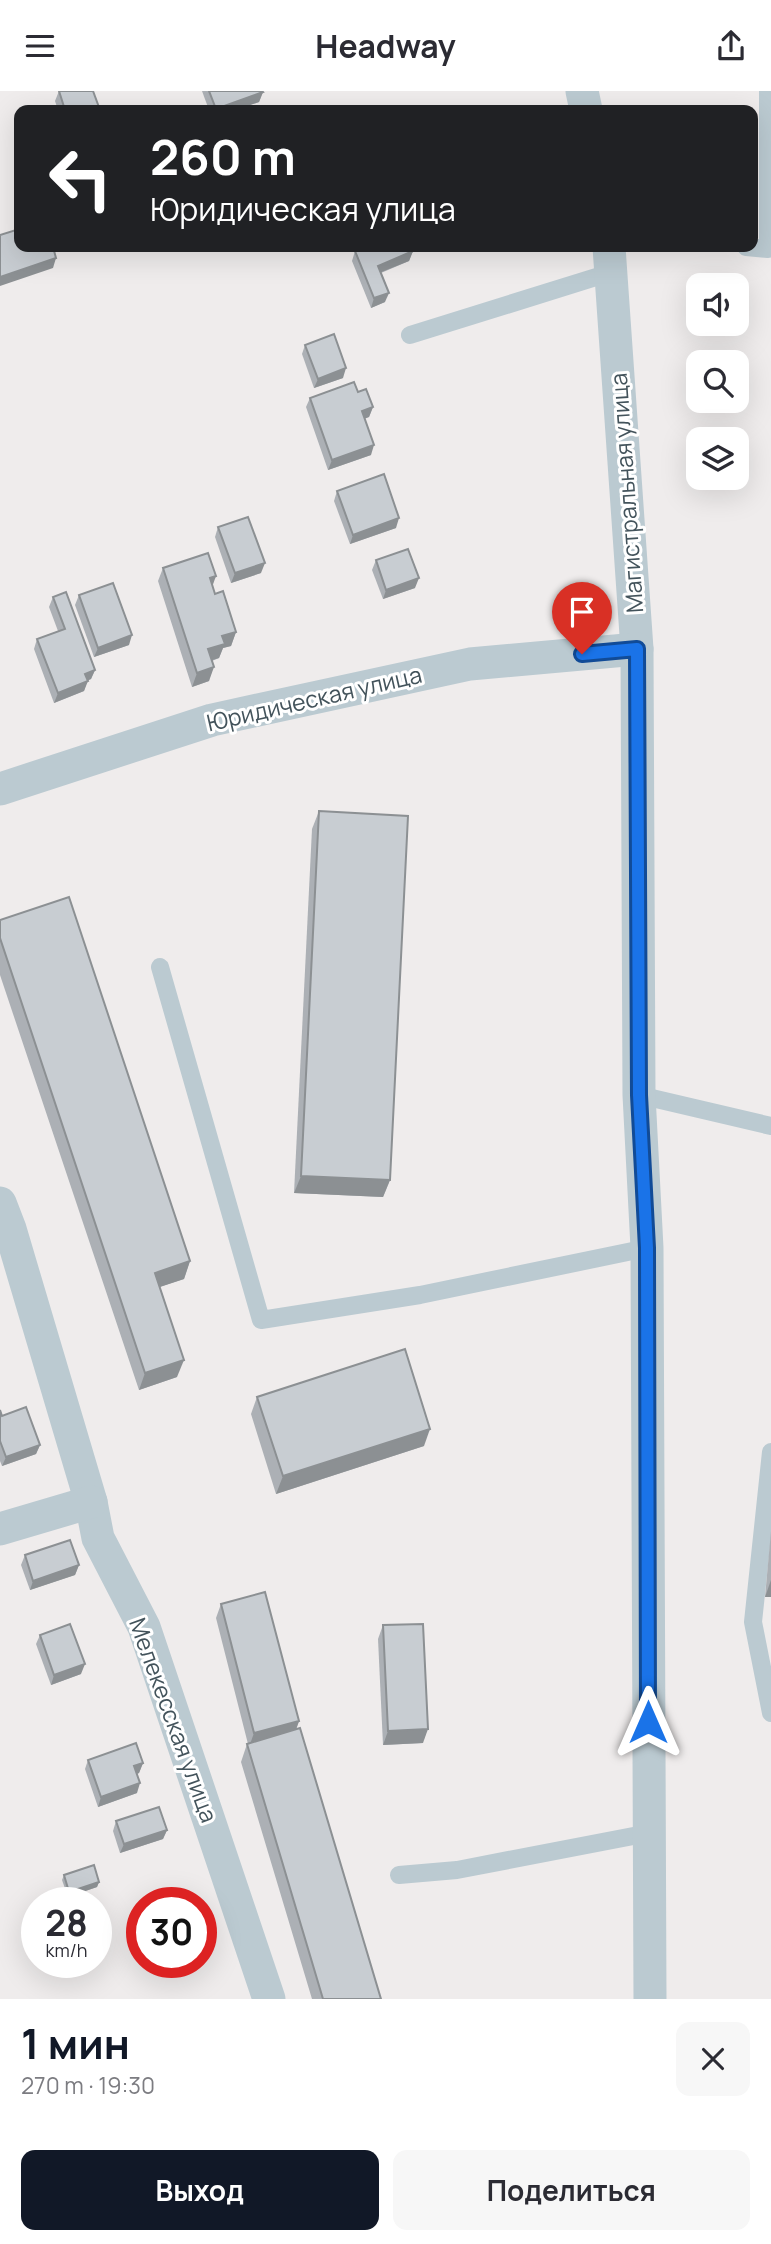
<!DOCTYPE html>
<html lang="ru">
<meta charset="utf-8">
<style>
body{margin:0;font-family:Manrope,sans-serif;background:#f7f7f7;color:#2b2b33;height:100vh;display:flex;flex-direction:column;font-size:26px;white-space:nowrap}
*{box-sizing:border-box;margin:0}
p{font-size:23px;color:#7c7c81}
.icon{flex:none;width:38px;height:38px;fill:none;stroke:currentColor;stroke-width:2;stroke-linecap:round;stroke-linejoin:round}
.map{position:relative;height:1908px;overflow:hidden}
.panel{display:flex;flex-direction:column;background:#fff;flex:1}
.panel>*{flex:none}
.hud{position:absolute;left:14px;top:14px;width:744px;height:147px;border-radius:14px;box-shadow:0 7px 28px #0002;background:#202124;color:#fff;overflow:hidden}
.tools{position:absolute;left:686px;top:182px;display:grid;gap:14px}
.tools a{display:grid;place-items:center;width:63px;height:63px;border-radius:14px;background:#fff;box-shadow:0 7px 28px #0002;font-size:35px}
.speed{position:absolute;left:21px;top:1796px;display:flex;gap:14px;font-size:35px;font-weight:700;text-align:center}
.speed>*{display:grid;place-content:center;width:91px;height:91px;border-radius:50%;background:#fff;box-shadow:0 7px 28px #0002;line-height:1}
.speed small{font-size:18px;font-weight:400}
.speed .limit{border:10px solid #d22;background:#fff;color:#111}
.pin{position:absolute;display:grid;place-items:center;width:60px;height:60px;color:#fff;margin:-72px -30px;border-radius:50% 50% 50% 0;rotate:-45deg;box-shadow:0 0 7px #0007}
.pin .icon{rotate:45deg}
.me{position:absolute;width:77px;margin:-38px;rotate:0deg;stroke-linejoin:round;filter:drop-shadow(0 0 5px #0008)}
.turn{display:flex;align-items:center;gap:24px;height:147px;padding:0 21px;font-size:32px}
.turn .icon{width:91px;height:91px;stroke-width:2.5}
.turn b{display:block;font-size:49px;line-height:60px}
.round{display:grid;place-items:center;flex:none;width:74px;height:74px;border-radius:14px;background:#f7f7f7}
.head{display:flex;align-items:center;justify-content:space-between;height:119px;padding:0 21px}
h1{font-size:42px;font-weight:700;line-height:52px;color:#111827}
.cta{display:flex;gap:14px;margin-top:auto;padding:14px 21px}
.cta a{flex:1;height:80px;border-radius:14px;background:#111827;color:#fff;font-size:28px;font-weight:700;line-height:80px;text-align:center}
.cta a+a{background:#f7f7f7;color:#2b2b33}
header{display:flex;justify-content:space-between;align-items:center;height:91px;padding:0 21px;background:#fff;font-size:32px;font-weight:700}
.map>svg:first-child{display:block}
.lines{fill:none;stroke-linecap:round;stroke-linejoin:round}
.service{stroke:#bbcad1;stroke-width:18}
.minor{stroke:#bbcad1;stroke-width:33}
.wall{fill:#acb0b5}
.shaded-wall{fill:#8c9093}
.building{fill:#c8cdd2;stroke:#8c9093;stroke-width:2}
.route-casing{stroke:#114b97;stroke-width:18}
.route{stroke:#1a73e8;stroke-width:12}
.labels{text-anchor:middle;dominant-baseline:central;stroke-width:6;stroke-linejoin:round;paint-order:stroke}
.street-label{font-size:23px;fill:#43535b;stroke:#fff}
</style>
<header><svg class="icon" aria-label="menu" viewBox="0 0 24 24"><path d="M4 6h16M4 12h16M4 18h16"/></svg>Headway<svg class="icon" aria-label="share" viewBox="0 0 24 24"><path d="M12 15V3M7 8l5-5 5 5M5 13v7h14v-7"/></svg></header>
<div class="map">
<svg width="771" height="1908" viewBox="0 0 771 1908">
<rect width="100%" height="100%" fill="#efecec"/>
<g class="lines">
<g class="service">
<polyline points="746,156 768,158 768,0"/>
<polyline points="410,244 609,182"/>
<polyline points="160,876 261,1229 420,1204 647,1157"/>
<polyline points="639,1004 771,1035"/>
<polyline points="771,1361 753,1531 771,1622"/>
<polyline points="399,1784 457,1779 649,1742"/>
</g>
<g class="minor">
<polyline points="582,0 586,19"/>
<polyline points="609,156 637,558 639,1004 647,1157 650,1908"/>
<polyline points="0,698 212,629 470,573 637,558"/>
<polyline points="0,1112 10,1138 91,1411 98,1447 144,1536 269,1908"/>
<polyline points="0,1438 91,1411"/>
</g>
</g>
<g class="wall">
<polygon points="59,0 100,19 58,19 55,10"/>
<polygon points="202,0 262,0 263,1 259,11 235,19 209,19"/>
<polygon points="358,156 411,156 413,160 409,170 381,182 385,211 371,217 352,170 355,160 359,158"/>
<polygon points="305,254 343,287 314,297 302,263"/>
<polygon points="358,301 373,316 369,326 365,327 371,364 328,379 306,316 310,307"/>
<polygon points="337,400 396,437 350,453 334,410"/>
<polygon points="218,436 261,482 231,492 215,446"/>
<polygon points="376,469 415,497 383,508 372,479"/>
<polygon points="163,477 212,495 215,503 236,541 231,555 223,557 219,567 212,570 209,590 192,596 158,490"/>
<polygon points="79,504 129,554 94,566 75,514"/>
<polygon points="53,506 95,579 91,588 87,590 84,600 54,612 34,558 37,548 58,540 49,516"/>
<polygon points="319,720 390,1089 383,1106 294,1102 312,738"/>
<polygon points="0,829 190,1170 184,1188 159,1196 177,1286 139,1299 0,884"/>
<polygon points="257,1306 424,1355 276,1403 251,1323"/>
<polygon points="0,1319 2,1325 40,1354 36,1363 2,1375 0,1370"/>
<polygon points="771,1440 771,1506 765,1506"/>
<polygon points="25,1464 79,1474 75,1484 30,1499 21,1474"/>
<polygon points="221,1513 299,1630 296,1639 381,1908 312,1908 241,1671 247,1653 248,1653 216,1527"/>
<polygon points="383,1534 423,1652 383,1654 378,1548"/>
<polygon points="40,1544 81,1583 51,1594 36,1553"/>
<polygon points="88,1669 143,1672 139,1682 137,1683 137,1702 98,1716 85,1678"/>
<polygon points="116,1730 167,1739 163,1748 120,1762 113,1740"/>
<polygon points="64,1784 99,1791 97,1796 68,1806 62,1789"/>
</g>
<g class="shaded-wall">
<polygon points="263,1 259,11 235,19 215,19 216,18"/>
<polygon points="413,160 409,170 374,184 378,175"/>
<polygon points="56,167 53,177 0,195 0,186"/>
<polygon points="389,202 385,211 371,217 374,207"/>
<polygon points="346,277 343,287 314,297 318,288"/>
<polygon points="373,316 369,326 359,330 362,320"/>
<polygon points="374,354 371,364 328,379 332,369"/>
<polygon points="399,427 396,437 350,453 353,444"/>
<polygon points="265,472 261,482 231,492 235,482"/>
<polygon points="216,485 211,499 210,487"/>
<polygon points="419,487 415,497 383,508 386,499"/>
<polygon points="236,541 231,555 223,557 219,567 203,572 208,558 222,545"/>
<polygon points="132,544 129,554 94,566 98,557"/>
<polygon points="214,576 209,590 192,596 197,582"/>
<polygon points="95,579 91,588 81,592 85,583"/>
<polygon points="88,590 84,600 54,612 58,602"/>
<polygon points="301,1085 390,1089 383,1106 294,1102"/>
<polygon points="190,1170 184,1188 148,1200 155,1182"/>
<polygon points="184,1269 177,1286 139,1299 145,1282"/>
<polygon points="430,1338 424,1355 276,1403 283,1385"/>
<polygon points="40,1354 36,1363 2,1375 6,1366"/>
<polygon points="79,1474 75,1484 30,1499 33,1490"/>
<polygon points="771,1489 771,1506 765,1506"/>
<polygon points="85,1573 81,1583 51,1594 54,1584"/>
<polygon points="299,1630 294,1644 249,1656 254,1642"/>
<polygon points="428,1638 423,1652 383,1654 388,1640"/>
<polygon points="143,1672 139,1682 131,1685 134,1675"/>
<polygon points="140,1692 137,1702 98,1716 101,1706"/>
<polygon points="167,1739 163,1748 120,1762 124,1753"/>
<polygon points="99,1791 97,1796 68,1806 69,1801"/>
</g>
<g class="building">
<polygon points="59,0 93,0 100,19 65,19"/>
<polygon points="209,0 262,0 263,1 216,18"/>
<polygon points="19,138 19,156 53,156 56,167 0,186 0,144"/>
<polygon points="365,156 411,156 413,160 378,175 389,202 374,207 355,160"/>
<polygon points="334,243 346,277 318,288 305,254"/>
<polygon points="354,291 358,301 366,298 373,316 362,320 374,354 332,369 310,307"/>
<polygon points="384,383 399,427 353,444 337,400"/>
<polygon points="248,426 265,472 235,482 218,436"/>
<polygon points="408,458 419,487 386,499 376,469"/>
<polygon points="208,462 216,485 210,487 215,503 223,500 236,541 222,545 225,553 208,558 214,576 197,582 163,477"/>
<polygon points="113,492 132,544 98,557 79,504"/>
<polygon points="66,501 95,579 85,583 88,590 58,602 37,548 65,538 53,506"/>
<polygon points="319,720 408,725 390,1089 301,1085"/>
<polygon points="69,806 190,1170 155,1182 184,1269 145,1282 0,847 0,829"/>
<polygon points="405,1258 430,1338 283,1385 257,1306"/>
<polygon points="26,1316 40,1354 6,1366 0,1350 0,1319 2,1325"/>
<polygon points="70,1449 79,1474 33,1490 25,1464"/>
<polygon points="265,1501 299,1630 254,1642 221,1513"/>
<polygon points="70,1533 85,1573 54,1584 40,1544"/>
<polygon points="423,1533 428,1638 388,1640 383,1534"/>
<polygon points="300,1637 381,1908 323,1908 247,1653"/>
<polygon points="136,1652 143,1672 134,1675 140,1692 101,1706 88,1669"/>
<polygon points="159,1716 167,1739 124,1753 116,1730"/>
<polygon points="94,1774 99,1791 69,1801 64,1784"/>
</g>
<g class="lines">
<g class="route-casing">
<polyline id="route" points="582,563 637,558 639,1004 647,1157 648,1631"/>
</g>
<use href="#route" class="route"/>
</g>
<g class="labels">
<g class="street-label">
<text transform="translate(626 402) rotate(-94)">Магистральная улица</text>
<text transform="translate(314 607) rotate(-13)">Юридическая улица</text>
<text transform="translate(174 1629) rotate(70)">Мелекесская улица</text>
</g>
</g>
</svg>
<div class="tools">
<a><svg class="icon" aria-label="sound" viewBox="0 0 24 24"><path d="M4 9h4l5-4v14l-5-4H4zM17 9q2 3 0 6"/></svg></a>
<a><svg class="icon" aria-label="search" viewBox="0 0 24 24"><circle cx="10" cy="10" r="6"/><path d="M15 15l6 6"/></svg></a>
<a><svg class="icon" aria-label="layers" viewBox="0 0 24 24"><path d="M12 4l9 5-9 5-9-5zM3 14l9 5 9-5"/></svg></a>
</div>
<div class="speed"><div>28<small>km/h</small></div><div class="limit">30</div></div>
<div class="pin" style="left:582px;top:563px;background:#d93025"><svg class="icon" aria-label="arrive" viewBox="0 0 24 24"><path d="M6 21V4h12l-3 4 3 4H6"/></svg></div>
<svg class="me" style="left:648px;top:1631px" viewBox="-20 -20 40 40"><path d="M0-17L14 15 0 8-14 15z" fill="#1a73e8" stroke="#fff" stroke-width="4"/></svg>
<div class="hud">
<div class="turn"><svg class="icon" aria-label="left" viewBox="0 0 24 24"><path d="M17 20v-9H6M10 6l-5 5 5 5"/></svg><div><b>260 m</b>Юридическая улица</div></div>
</div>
</div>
<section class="panel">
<div class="head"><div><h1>1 мин</h1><p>270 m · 19:30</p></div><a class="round"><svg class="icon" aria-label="close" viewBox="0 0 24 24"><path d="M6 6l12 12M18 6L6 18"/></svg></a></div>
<div class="cta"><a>Выход</a><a>Поделиться</a></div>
</section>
